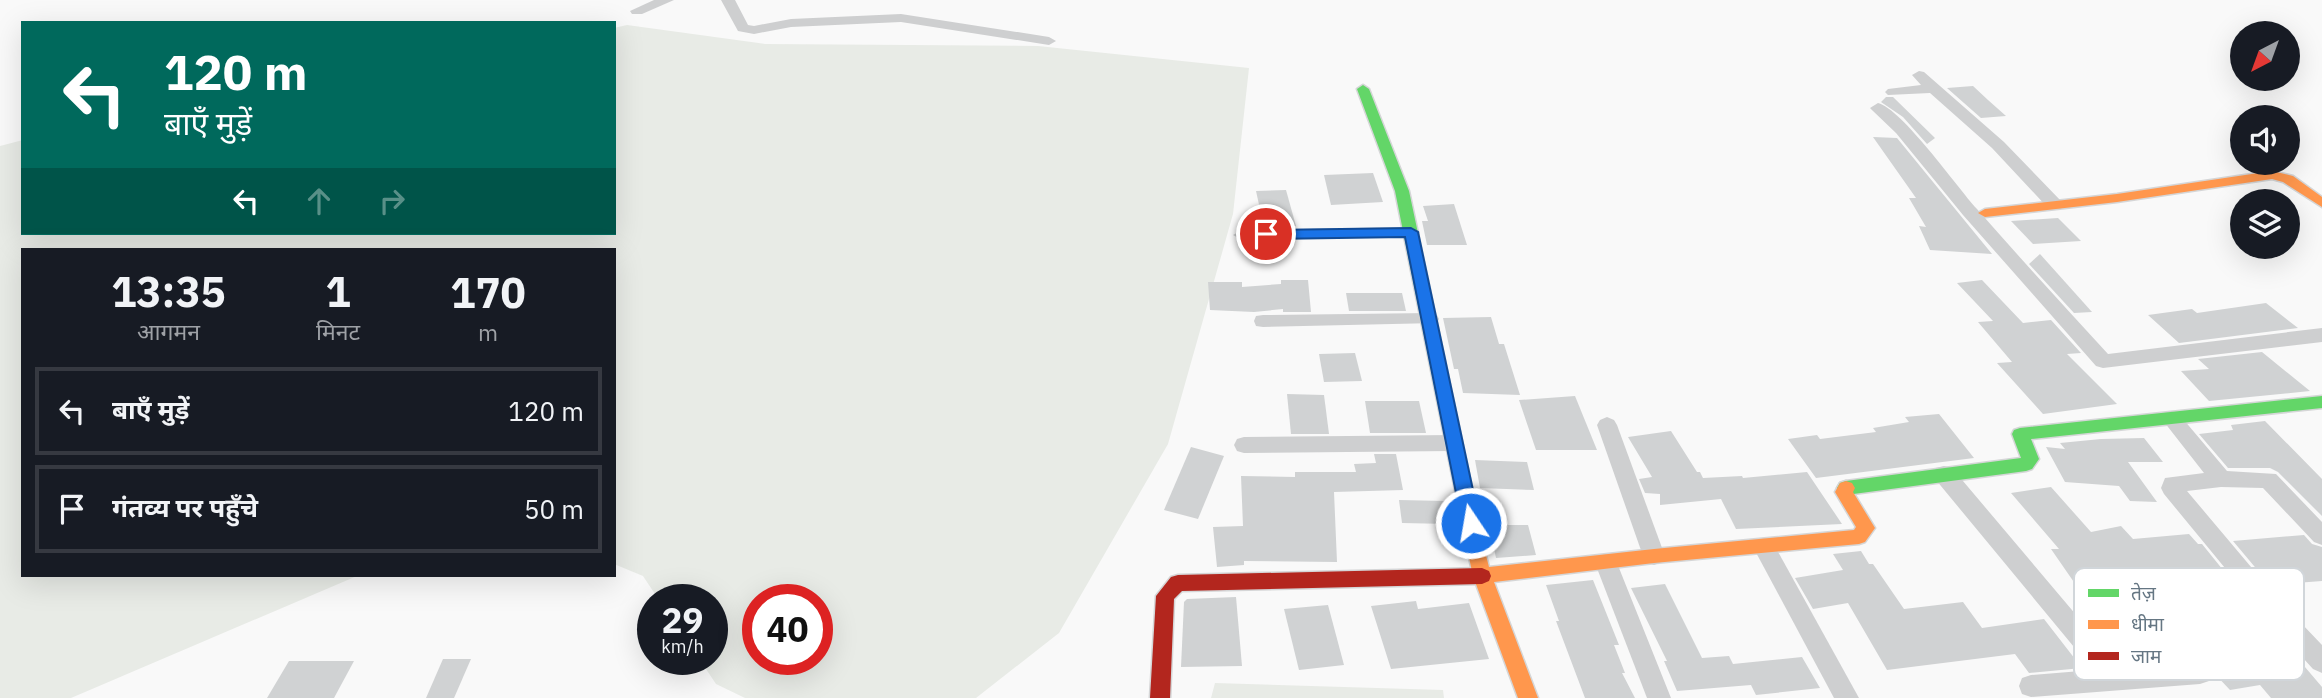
<!DOCTYPE html>
<html lang="hi">
<meta charset="utf-8">
<style>
body{margin:0;font-family:"IBM Plex Sans","Noto Sans Devanagari",sans-serif;background:#242831;color:#f1f3f6;height:100vh;display:flex;flex-direction:column;font-size:26px;white-space:nowrap}
*{box-sizing:border-box;margin:0}
p{font-size:23px;color:#9ea1a6}
.icon{flex:none;width:38px;height:38px;fill:none;stroke:currentColor;stroke-width:2;stroke-linecap:round;stroke-linejoin:round}
.map{position:relative;flex:1;overflow:hidden}
.details{position:absolute;left:21px;top:248px;width:595px;height:329px;display:flex;flex-direction:column;background:#171b24;border-radius:0px;box-shadow:0 7px 28px #0002}
.details>*{flex:none}
.banner{position:absolute;left:21px;top:21px;width:595px;height:214px;border-radius:0px;box-shadow:0 7px 28px #0002;background:#00695c;color:#fff;overflow:hidden}
.needle{width:46px;rotate:221deg}
.controls{position:absolute;left:2230px;top:21px;display:grid;gap:14px}
.controls a{display:grid;place-items:center;width:70px;height:70px;border-radius:50%;background:#171b24;box-shadow:0 7px 28px #0002;font-size:35px}
.speed{position:absolute;left:637px;top:584px;display:flex;gap:14px;font-size:35px;font-weight:700;text-align:center}
.speed>*{display:grid;place-content:center;width:91px;height:91px;border-radius:50%;background:#171b24;box-shadow:0 7px 28px #0002;line-height:1}
.speed small{font-size:18px;font-weight:400}
.speed .limit{border:10px solid #d22;background:#fff;color:#111}
.pin{position:absolute;display:grid;place-items:center;width:60px;height:60px;color:#fff;margin:-30px;border:4px solid #fff;border-radius:50%;box-shadow:0 2px 7px #0007}
.me{position:absolute;width:77px;margin:-38px;rotate:348deg;stroke-linejoin:round;filter:drop-shadow(0 0 5px #0008)}
.turn{display:flex;align-items:center;gap:24px;height:147px;padding:0 28px;font-size:32px}
.turn .icon{width:91px;height:91px;stroke-width:2.5}
.turn b{display:block;font-size:49px;line-height:60px}
.lanes{display:flex;align-items:center;height:66px;padding:0 28px;background:#0003;justify-content:center;gap:35px;direction:ltr}
.lanes .off{opacity:.35}
.eta{display:flex;justify-content:space-evenly;align-items:center;height:119px;text-align:center}
.eta b{font-size:42px;font-weight:700;line-height:49px}
ul{padding:0;list-style:none}
li{display:flex;align-items:center;gap:21px;height:88px;margin:0 14px 10px;padding:0 14px;border:4px solid #363941;border-radius:0px}
li div{flex:1}
li b{display:block;font-size:26px}
li em{font-style:normal}
.map>svg:first-child{display:block}
.green{fill:#e8ebe6;fill-rule:evenodd}
.building{fill:#d0d2d3}
.lines{fill:none;stroke-linecap:round;stroke-linejoin:round}
.fast-casing{stroke:#d5d6d7;stroke-width:3}
.slow-casing{stroke:#d5d6d7;stroke-width:3}
.jam-casing{stroke:#d5d6d7;stroke-width:3}
.street{fill:#cecfd0;fill-rule:evenodd}
.fast{fill:#63d668;fill-rule:evenodd}
.slow{fill:#ff974d;fill-rule:evenodd}
.jam{fill:#b3261e;fill-rule:evenodd}
.route{fill:#1a73e8;stroke:#114b97;stroke-width:2}
.key{fill:#fff;stroke:#d1d6da;stroke-width:2}
.key-label{font-size:19px;fill:#657683}
</style>
<div class="map">
<svg width="2322" height="698" viewBox="0 0 2322 698">
<rect width="100%" height="100%" fill="#f9f9f9"/>
<g class="green">
<path d="M627,25L765,44L1038,46L1249,68L1233,214L1168,444L1059,633L976,698H745L716,684L700,660H712V600H659L643,576L614,564V250H23V576H357L71,698H0V146L23,140V233H614V28ZM758,600H817V660H758Z"/>
<polygon points="1215,683 1443,690 1444,698 1211,698"/>
</g>
<g class="building">
<polygon points="1973,86 1988,100 2006,116 1981,118 1947,88"/>
<polygon points="1886,97 1893,97 1935,138 1927,144 1903,117 1881,102"/>
<polygon points="1873,137 1897,138 1992,254 1930,250 1919,226 1926,227 1909,198 1916,198"/>
<polygon points="1373,173 1383,202 1331,205 1324,175"/>
<polygon points="1286,190 1296,226 1264,227 1256,191"/>
<polygon points="1454,204 1467,245 1427,245 1422,221 1428,221 1423,206"/>
<polygon points="2058,218 2081,241 2033,244 2011,221"/>
<polygon points="2040,254 2092,312 2074,313 2029,264"/>
<polygon points="1281,280 1308,280 1311,312 1283,312 1283,309 1254,312 1210,310 1208,282 1242,282 1242,287 1281,284"/>
<polygon points="1982,280 2023,323 2051,320 2081,353 2067,354 2117,404 2043,414 1997,363 2012,362 1978,322 1993,321 1957,283"/>
<polygon points="1346,293 1402,293 1406,311 1349,311"/>
<polygon points="2266,303 2298,328 2179,343 2148,315 2192,309 2197,313"/>
<polygon points="1491,317 1499,344 1504,344 1520,395 1463,393 1458,369 1454,369 1443,318"/>
<polygon points="2262,352 2310,391 2209,401 2181,371 2209,369 2198,359"/>
<polygon points="1355,353 1362,381 1324,382 1319,354"/>
<polygon points="1287,394 1324,395 1329,434 1291,434"/>
<polygon points="1575,396 1597,450 1536,450 1519,400"/>
<polygon points="1365,401 1419,401 1426,433 1370,433"/>
<polygon points="1939,414 1974,458 1816,478 1788,439 1817,435 1820,439 1876,432 1873,428 1909,422 1905,417"/>
<polygon points="2265,421 2322,479 2322,516 2278,472 2270,468 2228,468 2199,434 2233,430 2231,425"/>
<polygon points="1671,431 1697,472 1700,472 1703,478 1742,476 1743,478 1807,472 1842,524 1736,529 1721,499 1660,505 1660,494 1645,493 1639,479 1652,477 1628,437"/>
<polygon points="2144,438 2163,462 2128,462 2157,502 2130,501 2119,486 2065,482 2046,447 2065,449 2060,443 2101,439"/>
<polygon points="1191,447 1224,456 1198,519 1164,510"/>
<polygon points="1374,454 1396,454 1403,490 1334,492 1337,562 1244,561 1244,565 1217,567 1213,527 1243,526 1241,476 1295,477 1295,472 1356,472 1354,464 1376,463"/>
<polygon points="1475,460 1527,462 1534,490 1480,488"/>
<polygon points="2051,487 2091,532 2121,526 2133,539 2189,534 2198,544 2202,544 2296,660 2299,660 2322,687 2322,698 2271,698 2260,685 2230,690 2214,673 2211,664 2204,660 2161,612 2199,607 2169,572 2113,584 2115,586 2078,588 2051,549 2059,549 2011,493"/>
<polygon points="1399,500 1445,501 1448,524 1402,523"/>
<polygon points="1489,525 1528,525 1536,555 1496,558"/>
<polygon points="2304,535 2312,544 2322,547 2322,581 2270,585 2233,541"/>
<polygon points="1861,551 1869,564 1873,564 1904,609 1963,602 1982,628 2044,619 2082,668 2029,673 2015,654 1887,670 1848,603 1813,609 1795,578 1843,570 1833,554"/>
<polygon points="1593,580 1619,645 1614,645 1625,673 1622,673 1635,698 1585,698 1556,621 1559,621 1546,585"/>
<polygon points="1665,584 1702,658 1729,656 1733,664 1802,657 1820,688 1756,695 1751,685 1677,691 1664,661 1667,661 1631,588"/>
<polygon points="1236,597 1242,666 1181,667 1184,602 1187,599"/>
<polygon points="1416,601 1418,609 1469,603 1489,659 1391,669 1371,606"/>
<polygon points="1328,605 1344,665 1299,670 1284,609"/>
<polygon points="443,659 471,659 454,698 426,698"/>
<polygon points="289,661 354,661 334,698 267,698"/>
</g>
<g class="lines">
<g class="fast-casing">
<g id="fast">
<polygon points="1363,85 1369,89 1409,191 1480,525 1477,530 1471,532 1465,530 1462,525 1395,191 1357,89"/>
<polygon points="2322,396 2322,408 2031,439 2039,459 2032,469 2026,471 1846,495 1840,493 1837,488 1840,483 1846,481 2021,458 2012,434 2014,430 2020,428"/>
</g>
</g>
<g class="slow-casing">
<g id="slow">
<polygon points="2272,171 2293,176 2322,197 2322,207 2283,182 2272,179 2117,202 1985,217 1978,213 1985,209 2117,194"/>
<polygon points="1846,481 1852,483 1855,488 1853,492 1875,528 1865,542 1859,544 1654,563 1494,582 1538,698 1518,698 1473,576 1462,525 1465,520 1471,518 1477,520 1489,567 1654,549 1854,530 1856,527 1835,492 1840,483"/>
</g>
</g>
<g class="jam-casing">
<polygon id="jam" points="1482,568 1489,571 1491,576 1489,581 1482,584 1182,591 1174,599 1170,698 1150,698 1156,596 1171,577 1178,575"/>
</g>
<g class="street">
<polygon points="654,0 674,0 642,14 632,14 630,11"/>
<polygon points="721,0 735,0 748,25 754,26 791,19 901,14 1049,37 1056,41 1049,45 901,22 791,27 754,34 738,31"/>
<polygon points="1919,71 1924,72 2004,142 2061,201 2063,205 2061,209 2049,209 1992,148 1930,93 1888,95 1885,92 1888,89 1921,85 1912,75"/>
<path d="M1878,103C1902,109 1957,187 1977,209C2020,258 2064,306 2108,354L2322,328V342L2103,368L2096,366L1963,215L1896,133L1873,111L1870,108Z"/>
<polygon points="1411,227 1420,232 1417,236 1242,240 1233,235 1242,230"/>
<polygon points="1430,313 1437,315 1439,319 1437,323 1263,327 1256,326 1254,321 1256,316 1263,315"/>
<polygon points="2171,411 2178,413 2227,471 2276,474 2322,522 2322,545 2314,542 2263,488 2221,487 2187,491 2278,599 2322,645 2322,673 2313,669 2262,613 2164,494 2161,488 2165,478 2204,473 2161,418 2164,413"/>
<polygon points="1607,417 1614,420 1617,425 1665,556 1662,562 1654,565 1646,562 1643,556 1597,425 1600,420"/>
<polygon points="1453,435 1460,438 1463,443 1460,448 1453,451 1244,453 1237,451 1234,445 1237,439 1244,437"/>
<polygon points="1944,466 1952,468 2121,668 2200,662 2209,665 2212,673 2209,681 2200,684 2031,697 2022,694 2019,686 2022,678 2031,675 2093,670 1936,480 1933,474 1936,468"/>
<polygon points="1764,538 1772,541 1859,698 1834,698 1753,547 1756,541"/>
<polygon points="1606,554 1614,556 1617,563 1671,698 1647,698 1595,563 1598,556"/>
</g>
<use href="#fast" class="fast"/>
<use href="#slow" class="slow"/>
<use href="#jam" class="jam"/>
</g>
<polygon class="route" points="1411,228 1418,232 1480,523 1477,528 1471,530 1464,528 1462,523 1405,237 1266,239 1259,234 1266,230"/>
<rect x="2074" y="568" width="230" height="112" rx="10" class="key"/>
<rect x="2088" y="589" width="31" height="8" fill="#63d668"/>
<rect x="2088" y="620" width="31" height="9" fill="#ff974d"/>
<rect x="2088" y="652" width="31" height="8" fill="#b3261e"/>
<g class="key-label">
<text x="2131" y="600">तेज़</text>
<text x="2131" y="631">धीमा</text>
<text x="2131" y="663">जाम</text>
</g>
</svg>
<div class="controls">
<a><svg class="needle" viewBox="-14 -14 28 28"><path d="M0-13l5 13h-10z" fill="#e53935"/><path d="M0 13l5-13h-10z" fill="#9ea1a6"/></svg></a>
<a><svg class="icon" aria-label="sound" viewBox="0 0 24 24"><path d="M4 9h4l5-4v14l-5-4H4zM17 9q2 3 0 6"/></svg></a>
<a><svg class="icon" aria-label="layers" viewBox="0 0 24 24"><path d="M12 4l9 5-9 5-9-5zM3 14l9 5 9-5"/></svg></a>
</div>
<div class="speed"><div>29<small>km/h</small></div><div class="limit">40</div></div>
<div class="pin" style="left:1266px;top:234px;background:#d93025"><svg class="icon" aria-label="arrive" viewBox="0 0 24 24"><path d="M6 21V4h12l-3 4 3 4H6"/></svg></div>
<svg class="me" style="left:1471px;top:523px" viewBox="-20 -20 40 40"><circle r="17" fill="#1a73e8" stroke="#fff" stroke-width="3"/><path d="M0-11L8 9 0 5-8 9z" fill="#fff"/></svg>
<div class="banner">
<div class="turn"><svg class="icon" aria-label="left" viewBox="0 0 24 24"><path d="M17 20v-9H6M10 6l-5 5 5 5"/></svg><div><b>120 m</b>बाएँ मुड़ें</div></div>
<div class="lanes"><svg class="icon" aria-label="left" viewBox="0 0 24 24"><path d="M17 20v-9H6M10 6l-5 5 5 5"/></svg><svg class="icon off" aria-label="ahead" viewBox="0 0 24 24"><path d="M12 20V5M6 11l6-6 6 6"/></svg><svg class="icon off" aria-label="right" viewBox="0 0 24 24"><path d="M7 20v-9h11M14 6l5 5-5 5"/></svg></div>
</div>
<section class="details">
<div class="eta">
<div><b>13:35</b><p>आगमन</p></div>
<div><b>1</b><p>मिनट</p></div>
<div><b>170</b><p>m</p></div>
</div>
<ul>
<li><svg class="icon" aria-label="left" viewBox="0 0 24 24"><path d="M17 20v-9H6M10 6l-5 5 5 5"/></svg><div><b>बाएँ मुड़ें</b></div><em>120 m</em></li>
<li><svg class="icon" aria-label="arrive" viewBox="0 0 24 24"><path d="M6 21V4h12l-3 4 3 4H6"/></svg><div><b>गंतव्य पर पहुँचे</b></div><em>50 m</em></li>
</ul>
</section>
</div>
